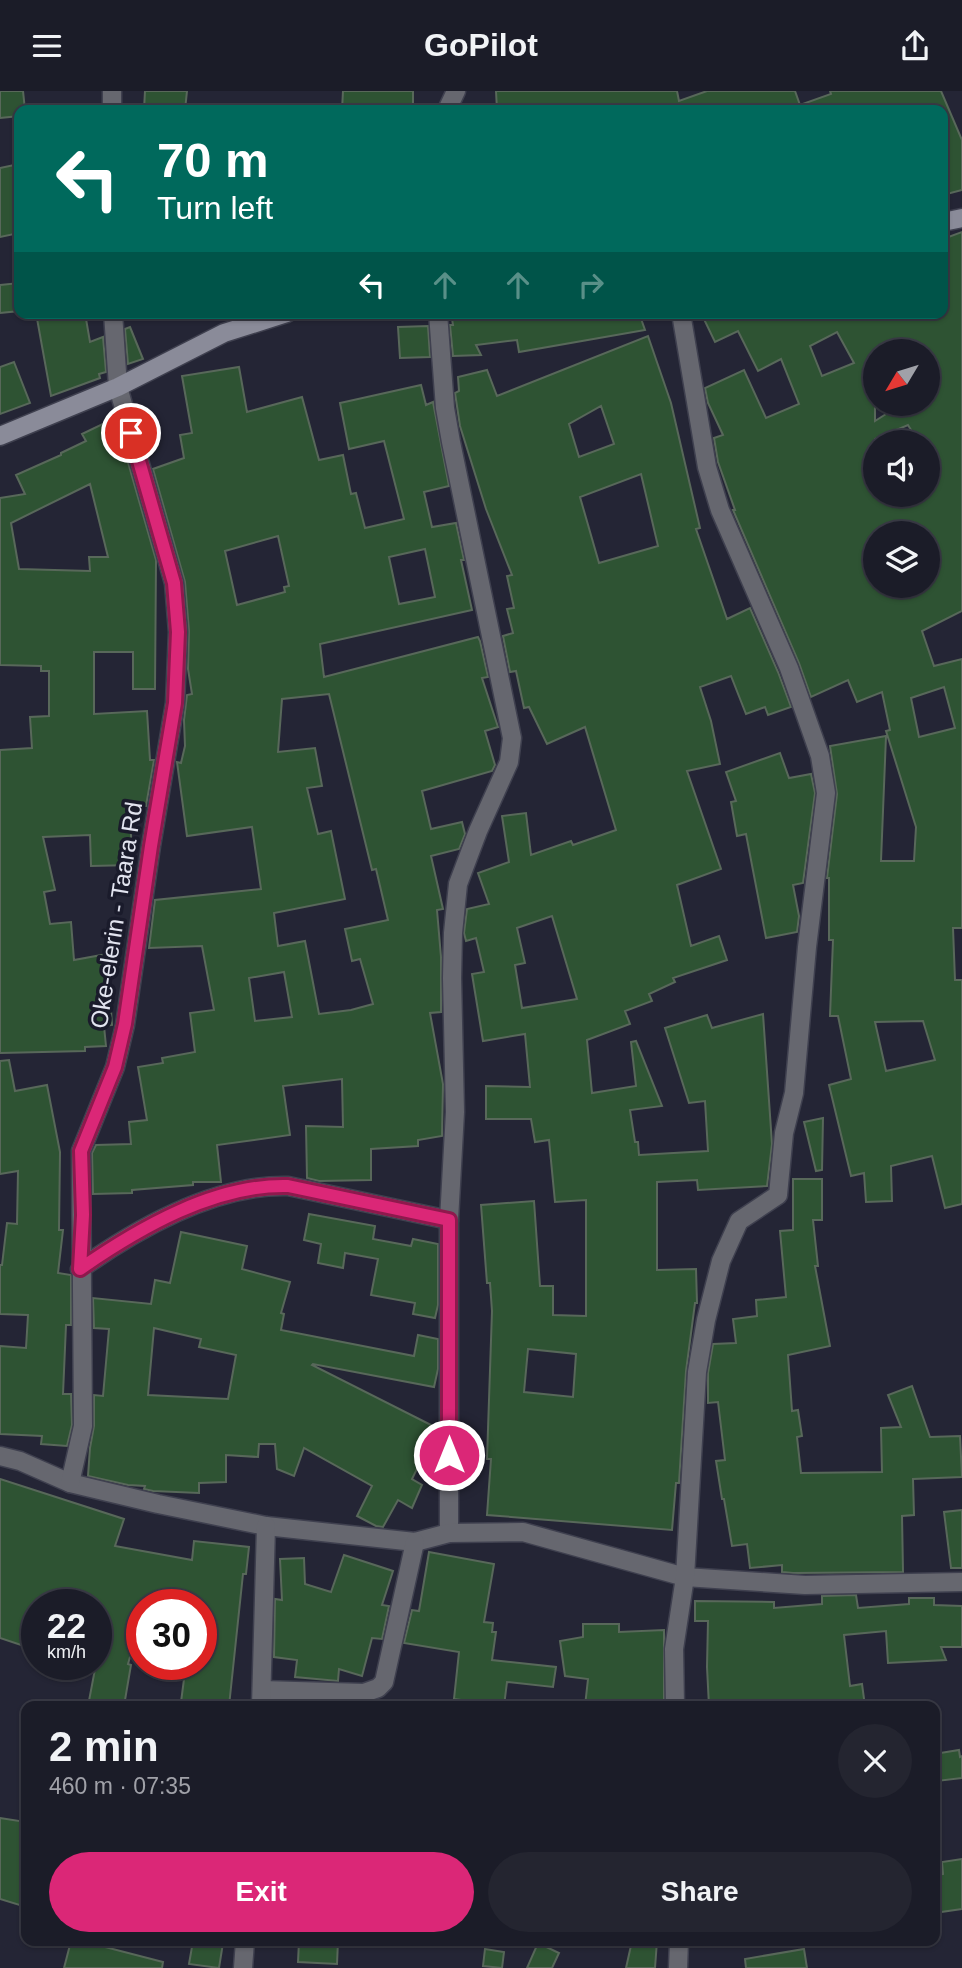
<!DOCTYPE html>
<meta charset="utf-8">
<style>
body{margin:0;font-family:Arial,sans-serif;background:#242530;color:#f1f3f6;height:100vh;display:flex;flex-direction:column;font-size:26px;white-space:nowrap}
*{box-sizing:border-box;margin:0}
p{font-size:23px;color:#a0a1a8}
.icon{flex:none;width:38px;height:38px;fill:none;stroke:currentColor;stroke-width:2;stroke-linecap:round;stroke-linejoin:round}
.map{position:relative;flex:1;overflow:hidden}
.sheet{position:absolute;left:21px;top:1610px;width:919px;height:245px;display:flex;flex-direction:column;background:#1b1c28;border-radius:14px;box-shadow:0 2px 5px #0004,0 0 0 2px #393a45}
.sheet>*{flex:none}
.guide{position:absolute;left:14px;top:14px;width:934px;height:214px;border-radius:14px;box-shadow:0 2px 5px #0004,0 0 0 2px #393a45;background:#00695c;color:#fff;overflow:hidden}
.needle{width:46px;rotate:232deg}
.controls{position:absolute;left:863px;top:248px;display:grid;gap:14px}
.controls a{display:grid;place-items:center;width:77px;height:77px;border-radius:50%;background:#1b1c28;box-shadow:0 2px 5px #0004,0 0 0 2px #393a45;font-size:35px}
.speed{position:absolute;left:21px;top:1498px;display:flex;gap:14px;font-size:35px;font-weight:700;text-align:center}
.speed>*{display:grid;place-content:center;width:91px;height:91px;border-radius:50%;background:#1b1c28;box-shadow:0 2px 5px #0004,0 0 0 2px #393a45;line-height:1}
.speed small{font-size:18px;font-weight:400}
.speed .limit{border:10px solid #d22;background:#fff;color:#111}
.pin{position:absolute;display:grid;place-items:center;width:60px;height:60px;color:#fff;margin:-30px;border:4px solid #fff;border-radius:50%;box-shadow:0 2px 7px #0007}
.me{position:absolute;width:77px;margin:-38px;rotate:0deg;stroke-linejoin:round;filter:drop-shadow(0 0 5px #0008)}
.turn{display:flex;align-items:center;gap:24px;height:147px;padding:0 28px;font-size:32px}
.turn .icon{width:91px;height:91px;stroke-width:2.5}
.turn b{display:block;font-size:49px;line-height:60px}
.lanes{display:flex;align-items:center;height:66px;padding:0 28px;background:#0003;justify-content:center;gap:35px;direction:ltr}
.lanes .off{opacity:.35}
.round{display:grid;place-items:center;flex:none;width:74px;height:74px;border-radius:37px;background:#242530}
.overview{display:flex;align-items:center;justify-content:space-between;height:119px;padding:0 28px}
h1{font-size:42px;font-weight:700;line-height:52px}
.cta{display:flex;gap:14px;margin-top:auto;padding:14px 28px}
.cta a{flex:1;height:80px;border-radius:42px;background:#db2777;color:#fff;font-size:28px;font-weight:700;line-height:80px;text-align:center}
.cta a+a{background:#242530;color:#f1f3f6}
header{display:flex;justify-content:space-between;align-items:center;height:91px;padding:0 28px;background:#1b1c28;font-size:32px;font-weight:700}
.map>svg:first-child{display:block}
.building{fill:#2e5333;stroke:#58685a;stroke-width:2;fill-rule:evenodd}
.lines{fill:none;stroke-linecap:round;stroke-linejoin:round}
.street-casing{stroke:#3f404f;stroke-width:21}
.secondary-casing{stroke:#3f404f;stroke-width:21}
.street{stroke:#66676f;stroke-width:18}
.secondary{stroke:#8a8b99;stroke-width:18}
.route-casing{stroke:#8e194d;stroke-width:18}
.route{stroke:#db2777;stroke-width:12}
.labels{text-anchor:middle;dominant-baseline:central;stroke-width:7;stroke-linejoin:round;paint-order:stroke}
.street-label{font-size:24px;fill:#e2e4ef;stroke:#1a1b2b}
</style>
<header><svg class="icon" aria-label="menu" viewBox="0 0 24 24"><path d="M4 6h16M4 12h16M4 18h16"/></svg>GoPilot<svg class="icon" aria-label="share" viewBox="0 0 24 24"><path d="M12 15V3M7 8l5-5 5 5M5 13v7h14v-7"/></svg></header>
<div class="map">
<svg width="962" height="1877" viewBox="0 0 962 1877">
<rect width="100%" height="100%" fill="#242535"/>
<g class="building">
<polygon points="0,0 23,0 25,19 19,19 19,25 0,27"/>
<polygon points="145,0 187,0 185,19 144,19"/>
<polygon points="343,0 413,0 413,19 342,19"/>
<polygon points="496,0 677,0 679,10 707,0 795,0 800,14 831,3 830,0 941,0 962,49 962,99 943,104 943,19 497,19"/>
<polygon points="19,73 19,142 0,146 0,77"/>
<path d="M962,141V520L922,540L934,575L962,568V837H953L955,889H962V1113L945,1117L932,1065L891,1075L892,1110L866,1111L864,1082L851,1085L829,994L851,988L838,925H830L833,849H829V787H827L837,703L830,655L886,645L881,770H914L916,736L886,640L890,639L882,601L857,611L848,589L811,606L799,572L733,419H735L718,371L714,347L723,344L708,312L705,297L744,279L766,327L799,313L781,268L758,280L738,240L715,251L701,222H943V148ZM837,241L854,272L822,285L810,255ZM875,261H928V313H902L875,330ZM908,334L919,352H928V404H875V348ZM875,443H928V495H875ZM944,596L955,637L919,646L911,607ZM923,930L935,969L886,980L875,931Z"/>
<polygon points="19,192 19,220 0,222 0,194"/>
<polygon points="36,222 85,222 90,251 103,246 106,281 99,283 100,287 51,305"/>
<polygon points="505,222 639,222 645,239 519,261 517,249 476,254 481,264 453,265 450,234 453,234 452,228"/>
<polygon points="428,235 430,266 400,267 398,236"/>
<polygon points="130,236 143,268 128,273 125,238"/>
<path d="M648,245L671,312L700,437L696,438L727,528L750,517L778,581L791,616L768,624L765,616L746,623L731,585L700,596L711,630L720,673L687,680L721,778L677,794L691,855L719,845L727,869L673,887L675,891L649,903L652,910L625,920L630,933L587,949L592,1002L636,995L631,951L636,950L662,1015L630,1019L635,1051H638L639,1064L708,1060L705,1010L689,1012L665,937L707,924L712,937L763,923L772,1053L767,1095L698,1099L697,1089L657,1091V1179L696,1178L697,1212H695L686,1280L679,1392H676L672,1439L487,1424L491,1368H487L492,1220L490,1192H487L481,1114L534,1110L540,1195H553V1224L586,1225V1109L555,1111L549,1049L535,1051L531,1028H486V995L530,996L525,943L483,950L472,883L484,881L476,847L466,850L464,842L467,818L489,813L478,782L509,771L502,725L526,722L531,764L571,750L573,754L616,739L585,636L547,653L529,616L524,617L516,580L510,581L503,545L513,542L507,518L514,517L507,485L512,484L486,418L460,335L455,302L459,300L458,286L487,279L497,305ZM601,315L614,353L579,366L569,333ZM641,383L658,455L599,472L580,406ZM552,825L577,908L522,917L515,874L525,872L517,837ZM528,1258L576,1263L573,1306L524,1301Z"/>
<polygon points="14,271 30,312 0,323 0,276"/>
<path d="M239,276L247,321L302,306L319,369L343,364L351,403L356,402L365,437L404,428L384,350L349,358L340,312L421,294L426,314L433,311L449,395L424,401L432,436L456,432L464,469H461L472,519L320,553L324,586L478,546L480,550L488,586L482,587L498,636L485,640L495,674L492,680L422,700L431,738L462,731L465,743L459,758L431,765L443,818L437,819L441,866V921L430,922L443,993L442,1045L418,1049V1055L371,1058V1089L319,1090L307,1087L306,1035L343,1036L342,988L283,995L290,1044L217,1054L221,1091H193V1094L132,1099V1102L93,1103L92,1062L96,1054L131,1053L129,1031L147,1029L138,976L163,972L162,967L195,961L190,922L214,919L202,855L149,857L155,809L261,798L252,736L187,745L177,671L181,672L185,655L184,629L187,604L192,603L188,578L189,540L185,491L153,378L184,367L180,344L192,342L182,285ZM278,445L289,495L284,496L285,501L237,514L225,460ZM425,458L435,506L399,513L389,466ZM329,603L372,779L376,778L388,829L345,838L352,870L360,868L373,913L351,919L319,923L305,850L278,855L274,822L345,808L331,740L318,743L307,697L322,695L315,657L278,661L282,608ZM284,881L292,926L255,930L249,887Z"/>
<path d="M113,328L119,340L156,469L155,598H133V561H94V623L147,620L150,669H154L146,715L130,714L132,774L91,775L90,744L43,746L55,799L44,801L50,833L71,831L74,869L107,863L112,934L104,935L106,955L85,956V960L0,962V659L32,657L30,626L49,625V580H41V575L0,574V407L25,403L16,384L61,364V362L86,350L82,343ZM90,393L108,466H89L90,480L19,478L11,432Z"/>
<polygon points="780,662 789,687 811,683 815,702 803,792 793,794 799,825 797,841 766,847 746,743 737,745 731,711 736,710 726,681"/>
<polygon points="9,969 15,1000 47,994 60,1061 59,1139 63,1139 58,1182 71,1184 71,1234 66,1234 63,1303 71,1303 72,1334 67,1355 41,1353 42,1345 0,1343 0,1255 26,1257 28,1224 0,1223 0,1174 2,1174 7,1132 17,1133 18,1080 0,1083 0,970"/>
<polygon points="823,1027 822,1079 816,1080 804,1031"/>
<polygon points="793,1088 822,1088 822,1129 813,1129 818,1175 815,1175 830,1255 788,1264 792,1320 798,1319 802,1345 797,1346 801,1382 882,1381 881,1337 901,1336 888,1304 912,1295 930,1346 960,1345 962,1386 913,1388 914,1424 902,1425 903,1481 793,1482 782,1481 782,1474 750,1477 747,1453 732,1455 724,1408 722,1408 716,1370 725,1369 718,1311 708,1312 708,1282 713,1253 736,1252 733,1228 757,1225 756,1209 786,1206 780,1140 793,1139"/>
<polygon points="309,1123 375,1135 373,1148 411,1155 413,1148 438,1153 438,1214 435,1227 413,1223 415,1212 371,1204 378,1168 345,1162 343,1177 318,1172 321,1153 304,1149"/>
<path d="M181,1141L247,1155L242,1178L290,1191L281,1222L284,1223L281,1239L414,1265L418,1244L438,1248V1278L434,1296L313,1273L312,1274L437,1337L412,1388L422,1394L412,1417L398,1409L383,1436L376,1435L357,1425L372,1395L304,1357L294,1385L277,1378L275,1353H259L258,1366L226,1364V1391L199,1392V1402L153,1400L144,1398L145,1395L128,1394L88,1385L90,1357L94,1335V1304L103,1305L109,1238L94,1237L93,1207L151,1213L155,1189L170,1192ZM154,1237L201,1248L199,1256L236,1264L228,1308L148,1304Z"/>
<polygon points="0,1388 124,1428 115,1455 192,1469 194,1450 249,1456 246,1483 243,1483 229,1615 210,1615 181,1611 186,1573 201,1573 201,1514 142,1514 142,1537 138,1537 128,1573 131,1574 124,1615 88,1615 96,1573 96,1514 37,1514 37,1546 33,1558 0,1547"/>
<polygon points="962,1419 962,1477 951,1477 944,1421"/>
<polygon points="429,1461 494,1473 484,1531 493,1532 492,1541 496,1541 492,1569 556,1576 553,1596 507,1591 504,1615 454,1608 459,1561 404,1552 412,1519 419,1520"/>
<polygon points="344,1464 393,1480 382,1514 389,1515 382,1548 372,1547 362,1585 339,1578 338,1590 295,1586 297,1569 274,1566 275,1508 282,1509 280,1468 304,1467 305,1493 331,1501"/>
<polygon points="856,1504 858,1517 909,1513 909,1507 934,1507 934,1514 962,1515 962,1556 941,1556 946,1569 888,1572 886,1540 844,1544 850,1595 862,1593 865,1615 709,1615 707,1576 708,1530 695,1530 695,1510 774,1511 774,1517 822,1513 822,1505"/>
<polygon points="583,1533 619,1533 619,1541 664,1539 664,1615 585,1615 588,1588 565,1585 560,1550 583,1546"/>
<polygon points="959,1659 960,1666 962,1665 962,1687 937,1690 934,1663"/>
<polygon points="0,1727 26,1731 26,1816 0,1808"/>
<polygon points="962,1768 962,1818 934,1822 934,1785 943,1783 942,1771"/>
<polygon points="71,1850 82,1850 163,1871 162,1877 64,1877"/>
<polygon points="193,1850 223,1852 219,1877 189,1873"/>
<polygon points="299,1850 338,1850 337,1873 298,1871"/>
<polygon points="632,1850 657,1850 655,1877 626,1877"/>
<polygon points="538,1852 559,1862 552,1877 527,1877"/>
<polygon points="485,1858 504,1861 502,1877 483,1875"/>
<polygon points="804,1858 807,1877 746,1877 745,1868"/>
</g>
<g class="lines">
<g class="street-casing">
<g id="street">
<polyline points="112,19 112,0"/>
<polyline points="447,19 456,0"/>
<polyline points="438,222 445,317 451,351 512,647 509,671 478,740 458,793 453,842 452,887 455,1021 449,1129 449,1442"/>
<path d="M80,1178C138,1137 215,1093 288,1095L449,1129"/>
<polyline points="0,1365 20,1370 70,1392 158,1413 266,1435 415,1451 449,1442 523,1441 685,1486 805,1494 962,1491"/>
<polyline points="70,1392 83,1335 81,1060 115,976 125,934 151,755 175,612 178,541 174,492 118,296 113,222"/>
<polyline points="262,1599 364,1602 378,1597 384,1591 415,1451"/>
<polyline points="261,1615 266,1435"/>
<polyline points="675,1615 674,1558 685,1486 697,1281 706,1229 721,1170 739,1130 778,1104 784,1042 794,1002 807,856 826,702 820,665 789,577 720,419 707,376 681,222"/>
<polyline points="243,1877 245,1850"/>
<polyline points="678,1877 679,1850"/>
</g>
</g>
<g class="secondary-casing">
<g id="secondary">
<polyline points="943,131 962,127"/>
<polyline points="0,345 118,296 224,242 287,222"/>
</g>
</g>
<use href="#street" class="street"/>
<use href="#secondary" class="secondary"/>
</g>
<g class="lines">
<g class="route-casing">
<path id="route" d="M131,342L174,492L178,541L175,612L151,755L125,933L115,976L81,1060L83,1124L80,1178C139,1137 215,1093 288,1095L449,1129V1364"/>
</g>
<use href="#route" class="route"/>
</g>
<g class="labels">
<g class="street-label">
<text transform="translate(116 824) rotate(-81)">Oke-elerin - Taara Rd</text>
</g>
</g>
</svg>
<div class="controls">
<a><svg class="needle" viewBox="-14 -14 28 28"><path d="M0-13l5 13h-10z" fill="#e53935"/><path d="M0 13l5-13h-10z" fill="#a0a1a8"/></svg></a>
<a><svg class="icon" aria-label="sound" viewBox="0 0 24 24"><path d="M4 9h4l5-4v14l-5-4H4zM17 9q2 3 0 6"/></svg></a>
<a><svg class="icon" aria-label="layers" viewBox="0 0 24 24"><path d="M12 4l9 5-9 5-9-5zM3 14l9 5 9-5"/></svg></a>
</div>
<div class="speed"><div>22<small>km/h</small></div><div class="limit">30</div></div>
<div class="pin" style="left:131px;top:342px;background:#d93025"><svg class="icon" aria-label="arrive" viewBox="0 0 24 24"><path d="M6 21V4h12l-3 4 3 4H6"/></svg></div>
<svg class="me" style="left:449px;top:1364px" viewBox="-20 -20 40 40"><circle r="17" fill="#db2777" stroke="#fff" stroke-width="3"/><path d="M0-11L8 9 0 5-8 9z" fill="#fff"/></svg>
<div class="guide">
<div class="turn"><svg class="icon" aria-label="left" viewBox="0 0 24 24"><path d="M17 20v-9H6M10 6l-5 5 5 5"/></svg><div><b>70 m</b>Turn left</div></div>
<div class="lanes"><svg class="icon" aria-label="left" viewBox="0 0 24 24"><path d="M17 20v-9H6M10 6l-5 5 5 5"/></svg><svg class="icon off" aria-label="ahead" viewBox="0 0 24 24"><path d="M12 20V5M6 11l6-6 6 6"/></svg><svg class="icon off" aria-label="ahead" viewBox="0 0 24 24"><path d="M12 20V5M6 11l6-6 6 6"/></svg><svg class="icon off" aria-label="right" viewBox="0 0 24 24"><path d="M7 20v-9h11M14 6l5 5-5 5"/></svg></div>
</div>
<section class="sheet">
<div class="overview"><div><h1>2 min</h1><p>460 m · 07:35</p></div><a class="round"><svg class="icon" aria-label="close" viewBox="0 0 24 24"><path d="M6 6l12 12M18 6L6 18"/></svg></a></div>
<div class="cta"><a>Exit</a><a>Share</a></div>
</section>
</div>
